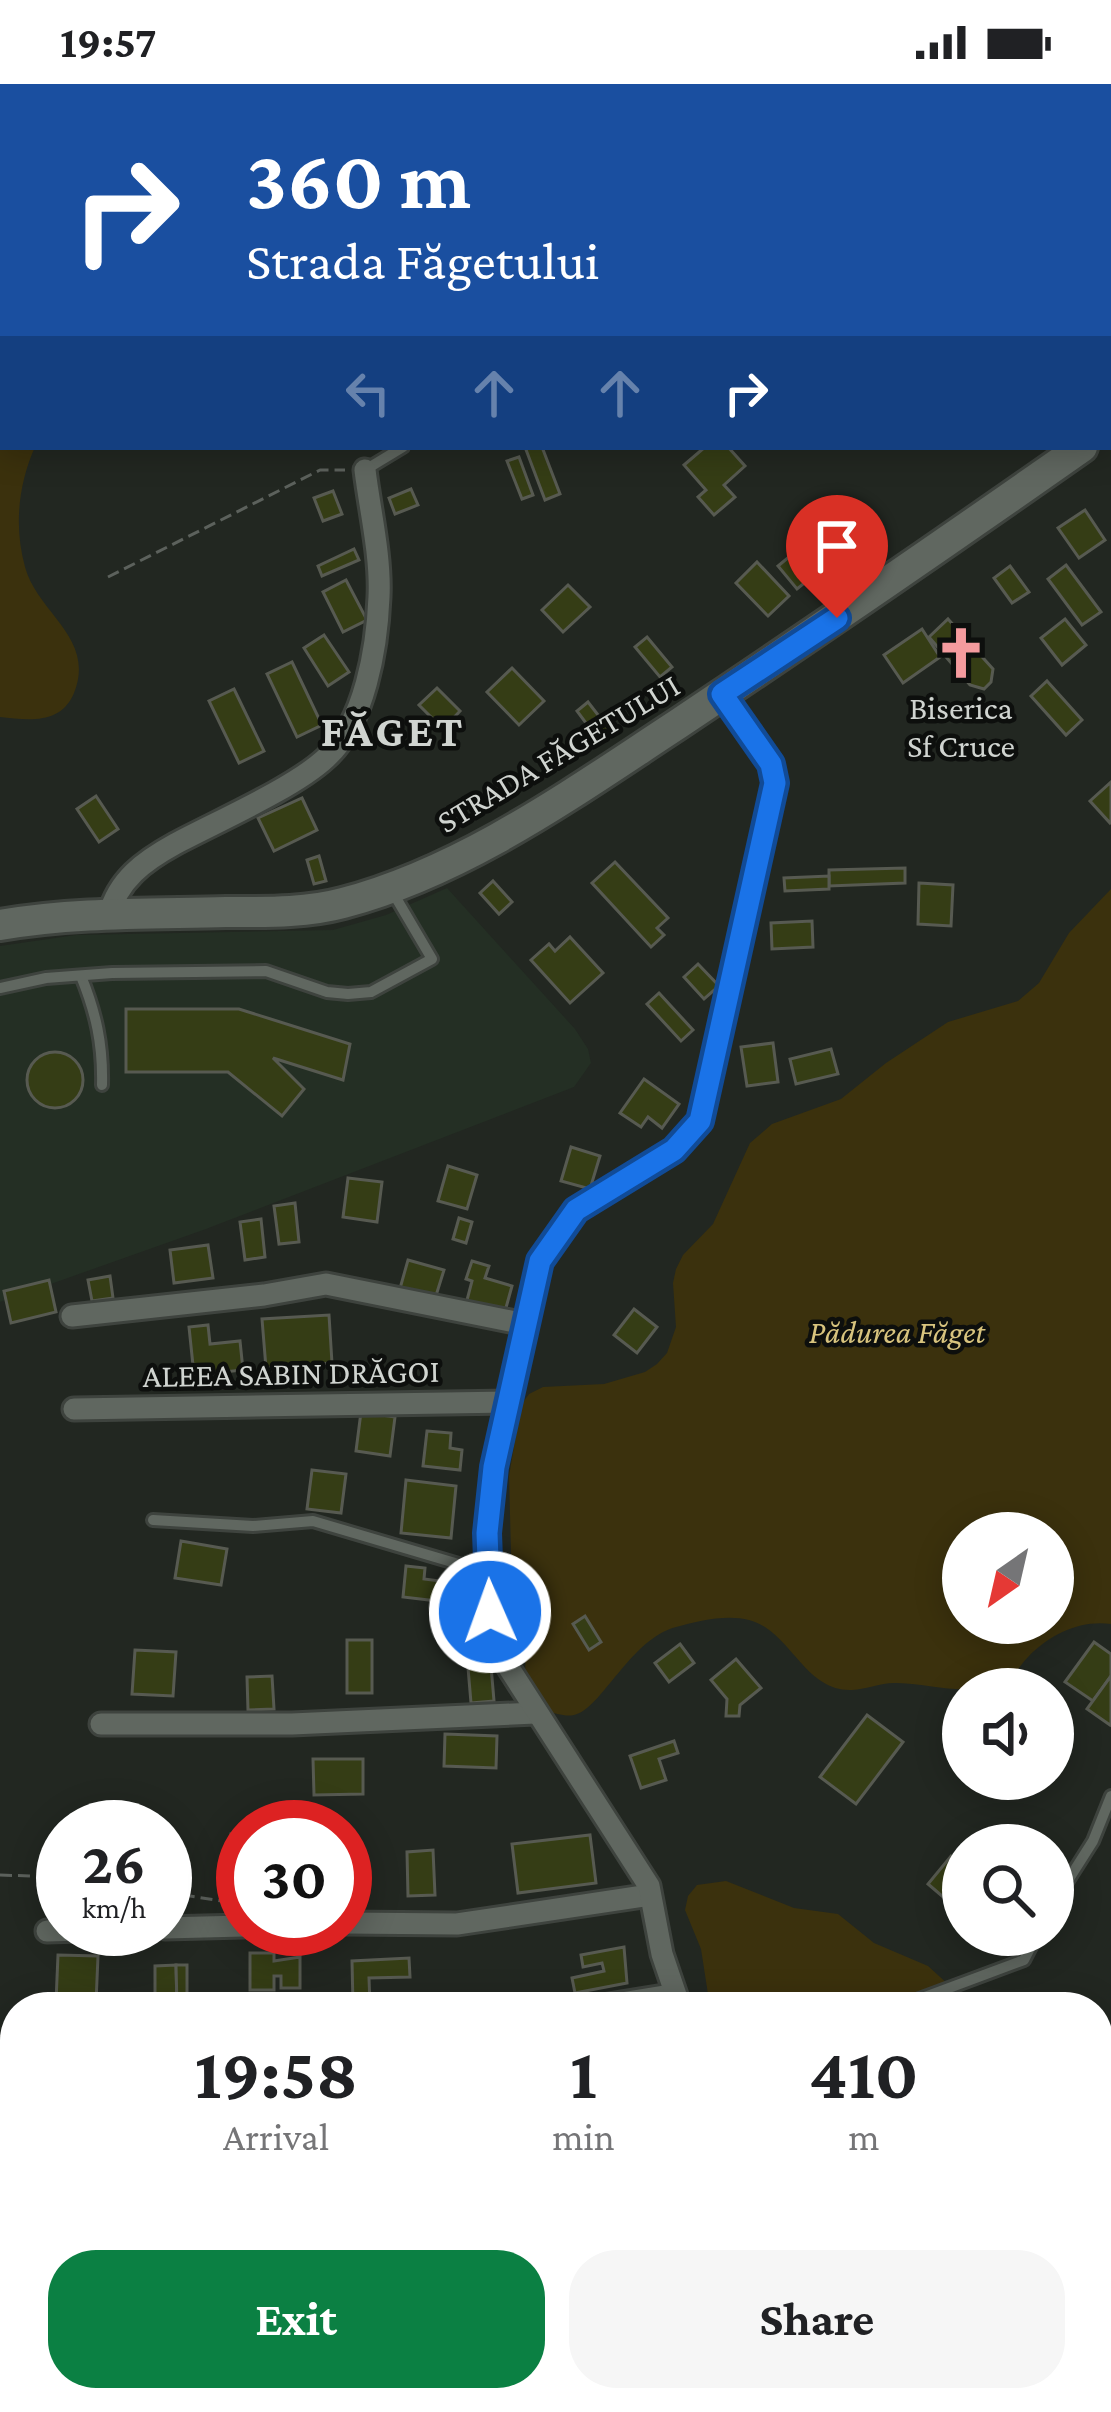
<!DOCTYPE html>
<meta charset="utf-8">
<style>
body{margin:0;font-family:"Crimson Pro",serif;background:#f6f6f6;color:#202124;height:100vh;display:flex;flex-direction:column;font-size:45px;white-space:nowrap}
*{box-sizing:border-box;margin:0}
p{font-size:39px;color:#757577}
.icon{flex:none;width:66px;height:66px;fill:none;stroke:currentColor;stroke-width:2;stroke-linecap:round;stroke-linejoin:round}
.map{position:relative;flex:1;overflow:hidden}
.drawer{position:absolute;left:0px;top:1908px;width:1113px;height:420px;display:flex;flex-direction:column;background:#fff;border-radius:48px 48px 0 0;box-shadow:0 6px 30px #0003}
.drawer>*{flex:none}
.hud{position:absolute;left:0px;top:0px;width:1113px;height:366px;box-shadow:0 6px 30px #0003;background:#1a4fa0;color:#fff;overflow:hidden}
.needle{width:78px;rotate:214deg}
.buttons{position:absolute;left:942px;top:1428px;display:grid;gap:24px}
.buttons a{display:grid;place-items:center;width:132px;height:132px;border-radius:50%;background:#fff;box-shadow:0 6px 30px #0003;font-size:60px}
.speed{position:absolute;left:36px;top:1716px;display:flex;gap:24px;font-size:60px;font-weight:700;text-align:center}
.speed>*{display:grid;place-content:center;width:156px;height:156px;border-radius:50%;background:#fff;box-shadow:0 6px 30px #0003;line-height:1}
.speed small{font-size:30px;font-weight:400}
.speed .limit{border:18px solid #d22;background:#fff;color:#111}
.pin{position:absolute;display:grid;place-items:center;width:102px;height:102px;color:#fff;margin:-123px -51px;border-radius:50% 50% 50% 0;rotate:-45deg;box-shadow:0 0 12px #0007}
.pin .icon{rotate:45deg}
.me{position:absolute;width:132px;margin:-66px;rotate:358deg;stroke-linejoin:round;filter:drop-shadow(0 0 9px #0008)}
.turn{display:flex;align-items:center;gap:42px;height:252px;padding:0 48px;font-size:54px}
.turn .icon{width:156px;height:156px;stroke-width:2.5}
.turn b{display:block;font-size:84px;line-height:102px}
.lanes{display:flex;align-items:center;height:114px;padding:0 48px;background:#0003;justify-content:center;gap:60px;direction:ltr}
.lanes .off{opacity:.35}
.eta{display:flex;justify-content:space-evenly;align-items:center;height:204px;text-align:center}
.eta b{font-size:72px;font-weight:700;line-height:84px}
.button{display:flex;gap:24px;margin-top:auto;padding:24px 48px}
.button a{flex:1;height:138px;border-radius:48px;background:#0b8043;color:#fff;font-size:48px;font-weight:700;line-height:138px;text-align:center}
.button a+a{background:#f6f6f6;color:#202124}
.status{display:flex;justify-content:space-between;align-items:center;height:84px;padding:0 60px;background:#fff;direction:ltr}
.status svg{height:33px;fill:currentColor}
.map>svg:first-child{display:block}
.built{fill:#242f24}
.green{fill:#3b310d;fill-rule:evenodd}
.building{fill:#353d15;stroke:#575a51;stroke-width:3}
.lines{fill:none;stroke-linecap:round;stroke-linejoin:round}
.lane-casing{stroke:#3e433e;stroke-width:16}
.street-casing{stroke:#3e433e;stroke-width:27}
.secondary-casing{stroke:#3e433e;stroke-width:36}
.path{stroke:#5c615c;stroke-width:3;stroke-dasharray:12 6;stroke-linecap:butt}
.lane{stroke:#606760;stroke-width:10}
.street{stroke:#606760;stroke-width:21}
.secondary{stroke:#606760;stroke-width:30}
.route-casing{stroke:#114b97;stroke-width:30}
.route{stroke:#1a73e8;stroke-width:21}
.labels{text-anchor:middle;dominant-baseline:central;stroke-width:9;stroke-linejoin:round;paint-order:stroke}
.poi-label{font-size:33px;fill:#d0d4d0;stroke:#0d0f0d}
.street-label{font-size:33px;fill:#d0d4d0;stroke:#0d0f0d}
.park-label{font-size:33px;font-style:italic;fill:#d8c47e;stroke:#0d0f0d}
.district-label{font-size:45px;font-weight:bold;letter-spacing:3px;fill:#d0d4d0;stroke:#0d0f0d}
</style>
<div class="status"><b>19:57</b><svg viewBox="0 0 49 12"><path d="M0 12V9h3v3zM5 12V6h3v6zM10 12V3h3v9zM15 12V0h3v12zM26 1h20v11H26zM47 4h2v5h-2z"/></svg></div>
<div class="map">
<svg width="1111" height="2328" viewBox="0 0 1111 2328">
<rect width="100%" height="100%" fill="#222721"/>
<polygon class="built" points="447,804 575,945 588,965 591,979 574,1003 206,1145 0,1218 0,862 76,851 333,846 386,831"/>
<g class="green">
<path d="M0,0H738L3,3V363H35C18,401 14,443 25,483C38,530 96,554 74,609C61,641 28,636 0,633Z"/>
<path d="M1111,805V1540C1080,1536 1051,1550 1029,1572C1020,1581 1015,1592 1004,1597C966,1614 936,1600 897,1599C882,1598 868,1605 852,1606C804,1608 791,1547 749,1536C727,1530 697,1537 676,1543C630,1555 601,1626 574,1631C565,1633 555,1629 547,1627L525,1590L526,1562L512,1505L509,1392L521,1321L529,1310L543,1303L604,1300L645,1288L657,1280L667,1269L676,1243L673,1199L676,1185L683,1171L713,1140L750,1059L772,1040L841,1015L886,979L948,938L1018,917L1039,899L1069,849ZM963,1449H1053V1539H963Z"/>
<polygon points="726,1797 794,1824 838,1830 874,1859 928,1882 973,1923 710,1923 701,1865 685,1826 688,1812 697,1801"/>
<polygon points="1098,1996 1111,1998 1111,2104 1098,2109"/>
<path d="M0,2179C12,2224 15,2267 15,2313H62L67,2328H0Z"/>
</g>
<g class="building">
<polygon points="525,363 542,363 560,410 545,416"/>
<polygon points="705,363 728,363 745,382 724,401 735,413 714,431 698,413 706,406 684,381"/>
<polygon points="519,373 533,411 522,415 507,377"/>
<polygon points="411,405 418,421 395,430 389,414"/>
<polygon points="333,407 342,430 323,437 314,414"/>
<polygon points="1085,426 1105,456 1079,474 1058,444"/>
<polygon points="813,453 851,500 837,511 818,488 797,505 778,482"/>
<polygon points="354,465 359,476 322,492 318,482"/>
<polygon points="757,478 789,512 768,532 736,499"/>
<polygon points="1066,481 1101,528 1082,541 1048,495"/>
<polygon points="1010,482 1029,508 1012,519 994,494"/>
<polygon points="346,496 367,536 343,548 323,508"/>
<polygon points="568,501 590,523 563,548 542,526"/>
<polygon points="948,535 993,585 991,598 984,605 970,601 929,553"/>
<polygon points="1065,535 1086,561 1062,581 1041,554"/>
<polygon points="922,545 940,573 903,599 884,571"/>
<polygon points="324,551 349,588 328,602 304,564"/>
<polygon points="647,553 672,583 660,593 635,563"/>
<polygon points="292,578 322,641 297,653 267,590"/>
<polygon points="512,584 544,617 519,641 487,608"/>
<polygon points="1047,597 1082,636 1066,651 1031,612"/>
<polygon points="437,604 460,627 443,645 419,621"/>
<polygon points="234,605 264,667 239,679 209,617"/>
<polygon points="588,618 612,649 600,658 577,627"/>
<polygon points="1111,698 1111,738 1110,739 1090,717"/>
<polygon points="96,712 118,745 99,758 77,725"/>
<polygon points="302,714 317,746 274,767 258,734"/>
<polygon points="319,772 326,797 314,800 307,776"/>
<polygon points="615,778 668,834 657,844 664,851 651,863 592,799"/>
<polygon points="905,784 905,799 829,802 829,786"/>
<polygon points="829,792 829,805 785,807 784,794"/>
<polygon points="493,797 512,818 499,830 480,809"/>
<polygon points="919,799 953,801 951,842 918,840"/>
<polygon points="812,837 813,863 772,865 771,839"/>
<polygon points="570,853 603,889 570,919 531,876 549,860 555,867"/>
<polygon points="698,880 719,902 704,915 684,893"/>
<polygon points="659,909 693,946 681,957 647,920"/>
<polygon points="126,925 239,925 350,960 343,996 273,974 304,1005 282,1032 228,988 126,988"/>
<polygon points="773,959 778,998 747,1002 741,963"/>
<polygon points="831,965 838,990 796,1000 790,975"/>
<circle cx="55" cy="996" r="28"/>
<polygon points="644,995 679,1020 662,1044 648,1033 641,1043 620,1029"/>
<polygon points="571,1063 600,1072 590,1105 561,1097"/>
<polygon points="448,1082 477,1091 467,1125 438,1117"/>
<polygon points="348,1094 382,1098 377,1138 343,1133"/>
<polygon points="295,1119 299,1158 279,1160 274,1122"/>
<polygon points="459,1134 472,1138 466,1159 453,1155"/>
<polygon points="261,1135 265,1173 245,1176 240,1138"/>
<polygon points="208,1161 213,1194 174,1199 170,1166"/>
<polygon points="408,1176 444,1186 434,1218 399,1208"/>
<polygon points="472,1177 489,1182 485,1194 512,1202 504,1231 466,1220 472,1197 466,1195"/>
<polygon points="110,1192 113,1214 92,1217 88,1196"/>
<polygon points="49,1196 56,1228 11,1239 4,1207"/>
<polygon points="634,1225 657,1243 637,1269 614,1251"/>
<polygon points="329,1231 332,1279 266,1284 262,1235"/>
<polygon points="208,1241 210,1260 240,1257 243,1286 194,1291 189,1243"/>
<polygon points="361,1328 395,1333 390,1372 356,1367"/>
<polygon points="427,1347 451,1349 450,1364 462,1366 460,1386 423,1382"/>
<polygon points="312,1386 346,1390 341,1429 307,1425"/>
<polygon points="406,1396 456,1402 451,1454 401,1449"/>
<polygon points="181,1457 227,1465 221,1501 175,1494"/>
<polygon points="406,1482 425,1484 424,1495 448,1498 446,1518 403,1513"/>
<polygon points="585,1532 601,1558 589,1566 573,1540"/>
<rect x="347" y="1556" width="25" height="53"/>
<polygon points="1094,1558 1111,1570 1111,1592 1093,1617 1065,1598"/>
<polygon points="680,1560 694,1579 669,1598 655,1579"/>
<polygon points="135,1566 176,1568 173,1612 132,1610"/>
<polygon points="490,1570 494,1617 471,1619 467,1572"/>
<polygon points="736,1575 761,1604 740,1621 739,1632 726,1632 727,1615 711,1596"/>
<polygon points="272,1592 274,1625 248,1626 247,1593"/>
<polygon points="1111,1592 1111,1639 1110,1641 1087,1625"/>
<polygon points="867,1631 903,1658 856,1720 820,1693"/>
<polygon points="445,1650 497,1652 496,1684 444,1682"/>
<polygon points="674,1657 678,1669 659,1675 666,1696 641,1704 630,1672"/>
<polygon points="313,1675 363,1675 363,1710 314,1711"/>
<polygon points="243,1749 243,1815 232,1815 231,1750"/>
<polygon points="590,1751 596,1799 518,1809 512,1760"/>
<polygon points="433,1766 435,1811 408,1812 407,1768"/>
<polygon points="951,1772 963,1782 963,1830 928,1800"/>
<polygon points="624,1863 627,1899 575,1909 572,1894 604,1887 602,1879 583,1883 581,1871"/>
<polygon points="250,1869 274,1869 274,1877 300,1873 300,1904 281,1904 281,1892 274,1892 274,1906 250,1906"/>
<polygon points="58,1871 98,1872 96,1919 56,1918"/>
<polygon points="409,1874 410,1893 369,1894 370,1921 353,1921 352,1877"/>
<polygon points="176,1881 177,1923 155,1923 155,1882"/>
<polygon points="176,1881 187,1881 187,1922 177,1922"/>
<polygon points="1101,2213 1111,2231 1111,2255 1098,2262 1098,2215"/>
<polygon points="99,2313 141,2313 100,2321"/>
<polygon points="917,2313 923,2328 886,2328 881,2314"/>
<polygon points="961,2313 995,2313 967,2326"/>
</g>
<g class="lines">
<g class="lane-casing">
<g id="lane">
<polyline points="1110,297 1111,298"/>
<polyline points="365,386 403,363"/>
<path d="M81,892C96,929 103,960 102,1001"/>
<polyline points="0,904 46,894 112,889 266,887 327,908 348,910 371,908 432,875 392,807"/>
<polyline points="153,1436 253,1442 313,1437 489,1489"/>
<polyline points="1053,1820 1093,1757 1111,1712"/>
<polyline points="563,1923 674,1905"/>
<polyline points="898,1923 1024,1876 1037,1851"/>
</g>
</g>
<g class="street-casing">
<g id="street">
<path d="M109,831C118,796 144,777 175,760C216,738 294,704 326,674C365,639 377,563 379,513C381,472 370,427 365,386"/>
<polyline points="72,1232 264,1211 326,1200 525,1240"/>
<polyline points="74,1325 509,1318"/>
<polyline points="101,1640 292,1640 535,1629"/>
<polyline points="345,1839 457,1840 650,1811"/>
<polyline points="165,1844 243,1842"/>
<polyline points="47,1847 116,1845"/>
<polyline points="680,1923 662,1870 649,1802 507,1581 491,1529 487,1449 494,1383 540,1177 576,1127 674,1067 700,1037 775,699 771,680 722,610"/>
<polyline points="1098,2297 1111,2284"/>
<polyline points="257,2328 258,2313"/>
<polyline points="721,2328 738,2323"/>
<polyline points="1057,2328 1082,2313"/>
</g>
</g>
<g class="secondary-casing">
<g id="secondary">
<polyline points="1110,343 1111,343"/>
<path d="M0,841C74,828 151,830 226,828C265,828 306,829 343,819C465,787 574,708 678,640C814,549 948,457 1082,363"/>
</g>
</g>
<g class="path">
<polyline points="155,3 156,0"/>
<polyline points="549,3 551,0"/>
<polyline points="0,364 3,358"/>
<polyline points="108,493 320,386 345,386"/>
<polyline points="0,1791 63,1793"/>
<polyline points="165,1808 240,1820"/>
</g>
<use href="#lane" class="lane"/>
<use href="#street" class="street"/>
<use href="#secondary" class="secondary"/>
</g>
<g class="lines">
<g class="route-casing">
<polyline id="route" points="490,1528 487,1449 494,1383 540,1177 576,1126 674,1066 700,1037 775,699 771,680 722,610 837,534"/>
</g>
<use href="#route" class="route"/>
</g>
<defs>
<g id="church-bare" transform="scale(4.14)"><path d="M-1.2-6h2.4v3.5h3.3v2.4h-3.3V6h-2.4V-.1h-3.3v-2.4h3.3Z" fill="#f59b9e" stroke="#0d0f0d" stroke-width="2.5" paint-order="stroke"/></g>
</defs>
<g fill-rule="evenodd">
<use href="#church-bare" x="961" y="569"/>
</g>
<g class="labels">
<g class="poi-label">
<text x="961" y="623">Biserica<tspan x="961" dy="38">Sf Cruce</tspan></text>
</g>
<g class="street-label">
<text transform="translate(558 669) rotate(-31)">STRADA FĂGETULUI</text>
<text transform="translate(291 1289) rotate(-1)">ALEEA SABIN DRĂGOI</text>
</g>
<g class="park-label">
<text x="897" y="1247">Pădurea Făget</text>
</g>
<g class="district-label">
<text x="393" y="647">FĂGET</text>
</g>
</g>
</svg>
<div class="buttons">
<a><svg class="needle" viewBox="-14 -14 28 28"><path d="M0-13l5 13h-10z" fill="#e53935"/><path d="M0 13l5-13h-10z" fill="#757577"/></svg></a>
<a><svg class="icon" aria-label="sound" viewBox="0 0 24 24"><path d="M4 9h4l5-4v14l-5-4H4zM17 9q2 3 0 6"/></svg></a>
<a><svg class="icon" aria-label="search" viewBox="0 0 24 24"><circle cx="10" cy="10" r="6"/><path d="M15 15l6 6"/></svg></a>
</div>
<div class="speed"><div>26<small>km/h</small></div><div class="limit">30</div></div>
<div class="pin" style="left:837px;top:534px;background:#d93025"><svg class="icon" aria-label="arrive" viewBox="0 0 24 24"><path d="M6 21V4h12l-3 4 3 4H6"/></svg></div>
<svg class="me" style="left:490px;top:1528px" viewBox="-20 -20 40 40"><circle r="17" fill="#1a73e8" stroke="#fff" stroke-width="3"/><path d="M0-11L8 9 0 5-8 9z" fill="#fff"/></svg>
<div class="hud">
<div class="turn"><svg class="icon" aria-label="right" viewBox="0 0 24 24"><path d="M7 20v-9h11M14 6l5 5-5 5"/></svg><div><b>360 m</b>Strada Făgetului</div></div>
<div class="lanes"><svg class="icon off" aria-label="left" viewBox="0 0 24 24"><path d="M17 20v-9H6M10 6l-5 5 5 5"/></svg><svg class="icon off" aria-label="ahead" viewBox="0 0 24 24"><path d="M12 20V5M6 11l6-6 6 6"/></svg><svg class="icon off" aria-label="ahead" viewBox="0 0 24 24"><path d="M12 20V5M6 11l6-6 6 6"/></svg><svg class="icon" aria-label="right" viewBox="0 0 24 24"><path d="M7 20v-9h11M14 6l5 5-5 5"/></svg></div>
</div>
<section class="drawer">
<div class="eta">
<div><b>19:58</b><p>Arrival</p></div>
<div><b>1</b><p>min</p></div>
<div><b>410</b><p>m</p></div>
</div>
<div class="button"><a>Exit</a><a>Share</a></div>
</section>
</div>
